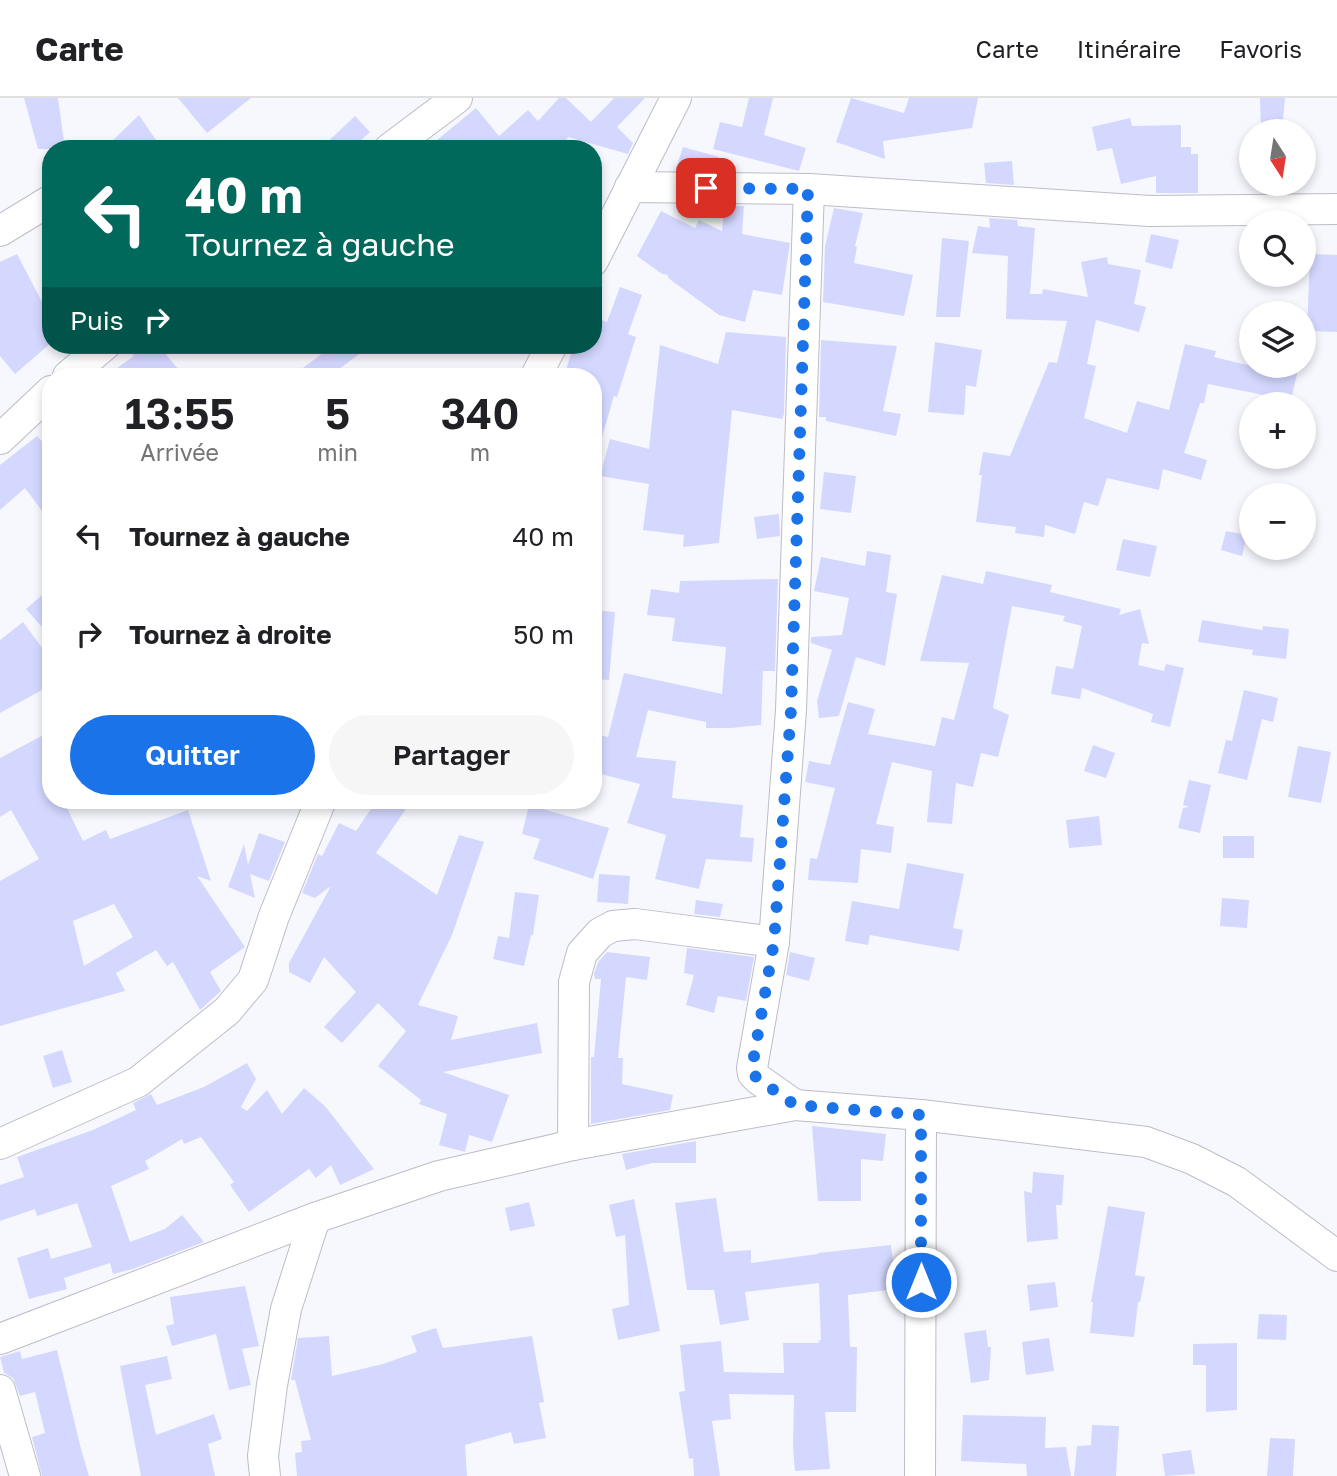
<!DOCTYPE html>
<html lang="fr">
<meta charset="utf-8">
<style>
body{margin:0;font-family:"Golos Text",sans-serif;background:#f6f6f6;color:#202124;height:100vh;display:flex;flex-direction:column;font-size:26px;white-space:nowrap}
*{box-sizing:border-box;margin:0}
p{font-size:23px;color:#757577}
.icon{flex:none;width:38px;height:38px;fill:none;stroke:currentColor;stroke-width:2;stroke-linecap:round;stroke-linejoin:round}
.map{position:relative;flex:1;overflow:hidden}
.side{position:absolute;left:42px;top:270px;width:560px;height:441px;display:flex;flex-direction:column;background:#fff;border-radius:28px;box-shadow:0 4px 10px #0003}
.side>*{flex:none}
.guide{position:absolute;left:42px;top:42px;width:560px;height:214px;border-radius:28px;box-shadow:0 4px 10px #0003;background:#00695c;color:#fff;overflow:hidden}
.needle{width:46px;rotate:168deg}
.buttons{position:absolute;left:1239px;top:21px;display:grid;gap:14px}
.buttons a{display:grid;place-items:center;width:77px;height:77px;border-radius:50%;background:#fff;box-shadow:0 4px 10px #0003;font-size:35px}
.pin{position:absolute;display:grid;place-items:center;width:60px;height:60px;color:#fff;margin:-30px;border-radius:14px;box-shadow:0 4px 10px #0006}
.me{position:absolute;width:77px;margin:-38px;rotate:0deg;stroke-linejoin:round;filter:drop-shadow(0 0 5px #0008)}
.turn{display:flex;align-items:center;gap:24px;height:147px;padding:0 28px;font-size:32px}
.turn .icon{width:91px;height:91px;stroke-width:2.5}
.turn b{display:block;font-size:49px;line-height:60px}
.then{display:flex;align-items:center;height:66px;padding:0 28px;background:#0003;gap:14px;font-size:26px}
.eta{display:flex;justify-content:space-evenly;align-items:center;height:119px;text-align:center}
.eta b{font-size:42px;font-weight:600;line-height:49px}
.action{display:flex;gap:14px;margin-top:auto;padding:14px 28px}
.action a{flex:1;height:80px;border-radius:42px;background:#1a73e8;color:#fff;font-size:28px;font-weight:600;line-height:80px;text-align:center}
.action a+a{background:#f6f6f6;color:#202124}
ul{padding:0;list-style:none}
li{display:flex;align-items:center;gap:21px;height:98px;padding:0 28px}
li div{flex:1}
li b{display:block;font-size:26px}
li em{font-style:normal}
header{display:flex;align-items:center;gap:42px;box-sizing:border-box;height:98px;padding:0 35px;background:#fff;border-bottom:2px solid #e0e0e0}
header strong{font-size:33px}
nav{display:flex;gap:38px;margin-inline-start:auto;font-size:24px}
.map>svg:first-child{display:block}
.building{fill:#d4d8ff;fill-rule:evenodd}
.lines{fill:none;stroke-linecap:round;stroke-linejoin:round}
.street-casing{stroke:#bcbdc7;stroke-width:32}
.street{stroke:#fff;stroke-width:30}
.route{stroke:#1a73e8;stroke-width:12;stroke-dasharray:0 21.6}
</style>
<header>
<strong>Carte</strong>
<nav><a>Carte</a><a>Itinéraire</a><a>Favoris</a></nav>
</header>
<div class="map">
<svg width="1337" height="1378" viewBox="0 0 1337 1378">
<rect width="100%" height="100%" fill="#f7f8fe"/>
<g class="building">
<polygon points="24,0 58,0 65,51 38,51"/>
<polygon points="178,0 251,0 207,35"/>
<polygon points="559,0 566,0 591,24 614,0 645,0 617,29 633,45 628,56 568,39 563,51 426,51 476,10 499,38 528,12 538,23"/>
<polygon points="749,0 773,0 764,37 806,50 799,73 713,51 720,24 742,29"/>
<polygon points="851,0 904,15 909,0 978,0 972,30 883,43 885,61 836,44"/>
<polygon points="1260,0 1285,0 1282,33 1261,33"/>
<polygon points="139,17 162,51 104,51"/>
<polygon points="355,18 370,34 351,51 320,51"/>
<polygon points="1130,20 1132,28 1181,27 1181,49 1191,49 1191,56 1198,56 1198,95 1156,95 1156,78 1121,86 1112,50 1097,53 1092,29"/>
<polygon points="683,49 719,59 715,72 676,71"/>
<polygon points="1012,63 1014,87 986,85 984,65"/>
<polygon points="724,108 744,108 742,136 790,145 782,197 753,192 745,224 719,217 668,180 668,177 662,176 637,158 661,113 695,130 699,122 722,133"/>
<polygon points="834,110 863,115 855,148 857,149 854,165 913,177 904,218 823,204 825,148"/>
<polygon points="989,120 1017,122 1018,128 1035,130 1030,196 1042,196 1043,191 1088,199 1081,164 1107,159 1108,166 1141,172 1134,206 1146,209 1139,234 1096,222 1087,266 1096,268 1084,320 1127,335 1137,303 1169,312 1185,246 1216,253 1214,259 1251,268 1276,272 1279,268 1298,272 1290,306 1268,302 1269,298 1208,286 1204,305 1200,305 1184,355 1207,362 1201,382 1163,371 1159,392 1107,380 1098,408 1084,404 1075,436 1045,427 1044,439 1015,435 1016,429 976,424 982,377 979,377 983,354 1010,358 1049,264 1057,265 1067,223 1006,221 1008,158 972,155 978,128 990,130"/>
<polygon points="1151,136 1179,142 1172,171 1145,164"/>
<polygon points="942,140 969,143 960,219 936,219"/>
<polygon points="17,156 51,221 51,245 15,276 0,258 0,164"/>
<polygon points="1310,156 1337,157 1337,234 1307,233"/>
<polygon points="620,189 642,197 628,236 636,239 617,299 614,298 599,349 593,348 593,278 564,278 574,247 593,247 593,218 607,224"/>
<polygon points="726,234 786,239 784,316 782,321 732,312 719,445 683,449 684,437 643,432 649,386 600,378 610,341 649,351 660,247 718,266"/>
<polygon points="821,242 897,248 883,313 901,316 896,338 826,323 826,319 819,319"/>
<polygon points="935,244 982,252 976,289 966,287 964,317 928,314"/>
<polygon points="124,247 158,247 184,278 106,278 134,258"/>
<polygon points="334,247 371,247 330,278 292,278"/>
<polygon points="37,338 51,353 51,425 25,390 0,412 0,367"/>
<polygon points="824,374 856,378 851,415 820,411"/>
<polygon points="779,416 780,438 757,441 754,419"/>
<polygon points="1226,433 1247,437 1242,458 1221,452"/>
<polygon points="1123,441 1157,448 1150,479 1116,472"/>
<polygon points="867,453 891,457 886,494 897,496 885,568 856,559 839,618 819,620 817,603 832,552 811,545 811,539 842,537 849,500 814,493 821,459 865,468"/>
<polygon points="986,473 1052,487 1050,494 1121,511 1119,517 1140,511 1149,546 1142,545 1138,567 1164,573 1166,566 1184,570 1170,629 1151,624 1153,616 1082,590 1080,601 1051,596 1056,568 1073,571 1082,528 1063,523 1065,518 1012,508 993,610 1009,617 998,659 981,655 973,689 956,685 952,726 927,724 932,673 892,664 876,726 894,729 891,755 861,751 858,785 808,782 810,760 817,761 835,690 805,684 809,663 830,667 848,604 875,611 868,636 935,648 942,619 954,622 969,565 920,563 942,477 983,486"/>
<polygon points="778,481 775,573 763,573 761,627 730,630 706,630 706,624 648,612 636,659 676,663 672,700 743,707 740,739 754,740 752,764 706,761 699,791 655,781 666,737 627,725 640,686 593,674 593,635 608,639 624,575 722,596 726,549 672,543 675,520 647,517 651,491 679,495 680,483"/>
<polygon points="42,497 51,508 51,539 26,511"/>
<polygon points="593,512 615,514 609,582 593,581"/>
<polygon points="1202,522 1262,532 1263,528 1289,531 1286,561 1252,557 1253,552 1198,544"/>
<polygon points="23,524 51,562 51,587 0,615 0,542"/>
<polygon points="1244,592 1278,600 1273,624 1262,621 1247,682 1218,675 1226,642 1232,643"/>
<path d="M51,633V702H63L83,743L106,732L110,741L188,712L211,783L197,778L245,849L210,874L221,893L200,912L173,864L167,868L156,852L116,875L125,893L0,928V783L39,761L11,712L0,719V660ZM114,806L133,839L84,868L73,823Z"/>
<polygon points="1093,647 1115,655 1106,680 1084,673"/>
<polygon points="1298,648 1331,654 1321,705 1288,699"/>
<polygon points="1189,682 1211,687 1200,735 1178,730 1183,710 1189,709 1183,707"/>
<polygon points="377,702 412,702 376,755 437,797 459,737 484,744 452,837 418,907 458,918 451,942 537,925 542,955 443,974 509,997 492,1044 469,1037 465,1054 439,1047 447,1016 419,1006 421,1002 378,968 406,933 378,905 342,945 324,929 356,894 324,859 310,885 289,874 289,865 331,788 315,800 302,795 318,756 322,758 339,725 356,733"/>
<polygon points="529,707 609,730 593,781 533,761 540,741 522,736"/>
<polygon points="1099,718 1102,747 1069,750 1066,722"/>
<polygon points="259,735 285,744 269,783 250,776 255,800 228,789 244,746 248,767"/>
<rect x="1223" y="738" width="31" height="22"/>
<polygon points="907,765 964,776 953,830 963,832 959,853 870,837 868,847 845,843 852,803 899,811"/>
<polygon points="599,776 630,778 628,806 597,804"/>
<polygon points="515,794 539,797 533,837 531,837 524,868 493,861 498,838 509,840"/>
<polygon points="1222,800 1249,802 1247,830 1220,828"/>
<polygon points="696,802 723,806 720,819 694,816"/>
<polygon points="687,850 754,859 746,903 718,898 714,915 686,907 694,877 684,875"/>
<polygon points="607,854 650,859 647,882 626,879 618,960 623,960 622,986 673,997 670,1012 591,1026 591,959 594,959 601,881 595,881 594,876 598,864"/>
<polygon points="790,854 815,860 809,883 786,877"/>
<polygon points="62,952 72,984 53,990 43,958"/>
<polygon points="247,965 256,981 241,1009 247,1013 267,992 282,1016 304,990 325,1008 374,1071 340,1087 331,1067 316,1080 309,1071 249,1114 230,1087 234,1084 201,1039 184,1046 182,1041 145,1063 149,1071 111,1088 130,1144 165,1131 182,1117 204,1144 133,1171 113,1176 110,1165 64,1180 67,1191 29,1201 17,1160 48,1150 51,1161 92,1149 77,1105 37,1118 35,1111 0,1123 0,1087 24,1079 17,1059 93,1032 136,1012 133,1005 151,996 157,1007 204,989"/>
<polygon points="812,1028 886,1036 883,1063 861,1061 861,1103 818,1103"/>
<polygon points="696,1043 696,1065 652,1065 626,1072 622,1056"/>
<polygon points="1033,1074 1064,1077 1062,1107 1056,1107 1058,1141 1027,1144 1024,1093 1032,1095"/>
<polygon points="716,1100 724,1154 751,1152 751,1165 818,1156 818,1155 891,1147 896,1191 848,1197 850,1249 857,1249 856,1314 825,1314 830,1371 795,1373 793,1350 794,1297 729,1296 731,1321 712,1323 720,1378 694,1378 693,1360 689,1361 679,1294 685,1293 680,1247 721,1243 724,1274 784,1275 783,1245 819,1245 818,1243 821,1242 819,1185 745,1194 749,1222 720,1227 714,1192 687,1192 675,1105"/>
<polygon points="634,1101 660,1233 618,1242 612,1211 629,1207 625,1137 616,1139 609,1107"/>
<polygon points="529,1104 535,1128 510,1133 505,1110"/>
<polygon points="1108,1108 1145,1114 1135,1177 1145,1179 1140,1204 1138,1204 1134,1239 1090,1235 1093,1204 1091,1204"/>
<polygon points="1055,1184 1058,1209 1030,1213 1027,1187"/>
<polygon points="245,1188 259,1248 242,1251 251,1287 229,1292 216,1236 172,1248 166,1228 174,1226 170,1199"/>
<polygon points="1259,1216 1287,1217 1286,1242 1257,1241"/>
<polygon points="436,1230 443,1250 532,1238 544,1304 539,1305 546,1340 514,1346 511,1334 465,1347 467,1378 297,1378 295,1355 302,1354 301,1343 311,1342 295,1282 291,1282 298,1240 329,1238 332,1278 383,1266 417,1254 411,1238"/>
<polygon points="986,1232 988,1249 991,1249 989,1282 971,1285 964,1235"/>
<polygon points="1049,1240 1054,1273 1026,1277 1022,1244"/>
<polygon points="1237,1245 1237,1312 1206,1314 1206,1267 1193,1267 1193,1246"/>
<polygon points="57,1252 81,1351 89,1378 42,1378 32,1339 45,1335 35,1294 20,1298 13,1280 4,1275 0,1259 20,1253 22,1261"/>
<polygon points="167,1258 172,1281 145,1287 156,1337 214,1316 222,1341 208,1346 215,1378 141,1378 120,1268"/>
<polygon points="963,1317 1046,1319 1045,1350 1066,1349 1071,1378 1027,1378 1026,1366 961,1363"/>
<polygon points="1092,1327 1119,1328 1116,1378 1074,1378 1077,1348 1091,1347"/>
<polygon points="1270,1340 1295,1341 1293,1378 1267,1378"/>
<polygon points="1191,1352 1195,1376 1165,1378 1162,1356"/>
</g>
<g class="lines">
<g class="street-casing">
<g id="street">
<polyline points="389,51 457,0"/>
<polyline points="630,89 809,91 1150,113 1337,111"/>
<polyline points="0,133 51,102"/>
<polyline points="593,163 676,0"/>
<polyline points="68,278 105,247"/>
<polyline points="536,278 552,247"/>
<polyline points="0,341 51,293"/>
<polyline points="795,1007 758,981 753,976 752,970 774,844 791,612 809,91"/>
<polyline points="0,1046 138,984 227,913 253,882 274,818 321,702"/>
<polyline points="573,1047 574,884 582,855 600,835 613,828 635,826 774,844"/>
<polyline points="0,1241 315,1120 439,1078 573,1047 795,1007 921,1017 1146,1044 1192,1061 1237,1084 1337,1158"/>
<polyline points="0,1292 25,1378"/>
<polyline points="265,1378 263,1358 272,1287 286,1211 315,1120"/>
<polyline points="920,1378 921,1017"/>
</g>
</g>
<use href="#street" class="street"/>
</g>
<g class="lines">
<polyline class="route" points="706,90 808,91 791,612 774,844 752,970 753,976 758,981 795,1007 921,1017 921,1184"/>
</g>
</svg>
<div class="buttons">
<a><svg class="needle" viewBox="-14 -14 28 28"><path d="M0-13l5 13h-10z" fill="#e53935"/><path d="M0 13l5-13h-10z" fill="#757577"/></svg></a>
<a><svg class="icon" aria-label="search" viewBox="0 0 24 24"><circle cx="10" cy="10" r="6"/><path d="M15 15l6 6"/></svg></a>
<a><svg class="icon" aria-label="layers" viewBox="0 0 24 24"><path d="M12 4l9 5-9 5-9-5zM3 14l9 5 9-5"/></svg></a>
<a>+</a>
<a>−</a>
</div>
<div class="pin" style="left:706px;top:90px;background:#d93025"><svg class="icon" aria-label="arrive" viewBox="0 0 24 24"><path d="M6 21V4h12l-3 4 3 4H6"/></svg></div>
<svg class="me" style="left:921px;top:1184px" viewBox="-20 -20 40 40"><circle r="17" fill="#1a73e8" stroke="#fff" stroke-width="3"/><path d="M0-11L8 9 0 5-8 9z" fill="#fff"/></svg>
<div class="guide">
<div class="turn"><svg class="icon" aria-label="left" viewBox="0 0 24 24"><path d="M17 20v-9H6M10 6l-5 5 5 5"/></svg><div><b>40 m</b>Tournez à gauche</div></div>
<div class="then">Puis<svg class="icon" aria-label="right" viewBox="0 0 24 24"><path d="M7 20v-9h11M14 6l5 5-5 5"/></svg></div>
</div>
<section class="side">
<div class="eta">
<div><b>13:55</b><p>Arrivée</p></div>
<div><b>5</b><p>min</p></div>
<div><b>340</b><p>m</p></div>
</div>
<ul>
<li><svg class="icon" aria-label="left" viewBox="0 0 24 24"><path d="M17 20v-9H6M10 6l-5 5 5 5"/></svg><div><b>Tournez à gauche</b></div><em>40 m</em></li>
<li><svg class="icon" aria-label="right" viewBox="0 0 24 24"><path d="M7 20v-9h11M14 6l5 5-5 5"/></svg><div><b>Tournez à droite</b></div><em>50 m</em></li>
</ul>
<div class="action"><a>Quitter</a><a>Partager</a></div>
</section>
</div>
